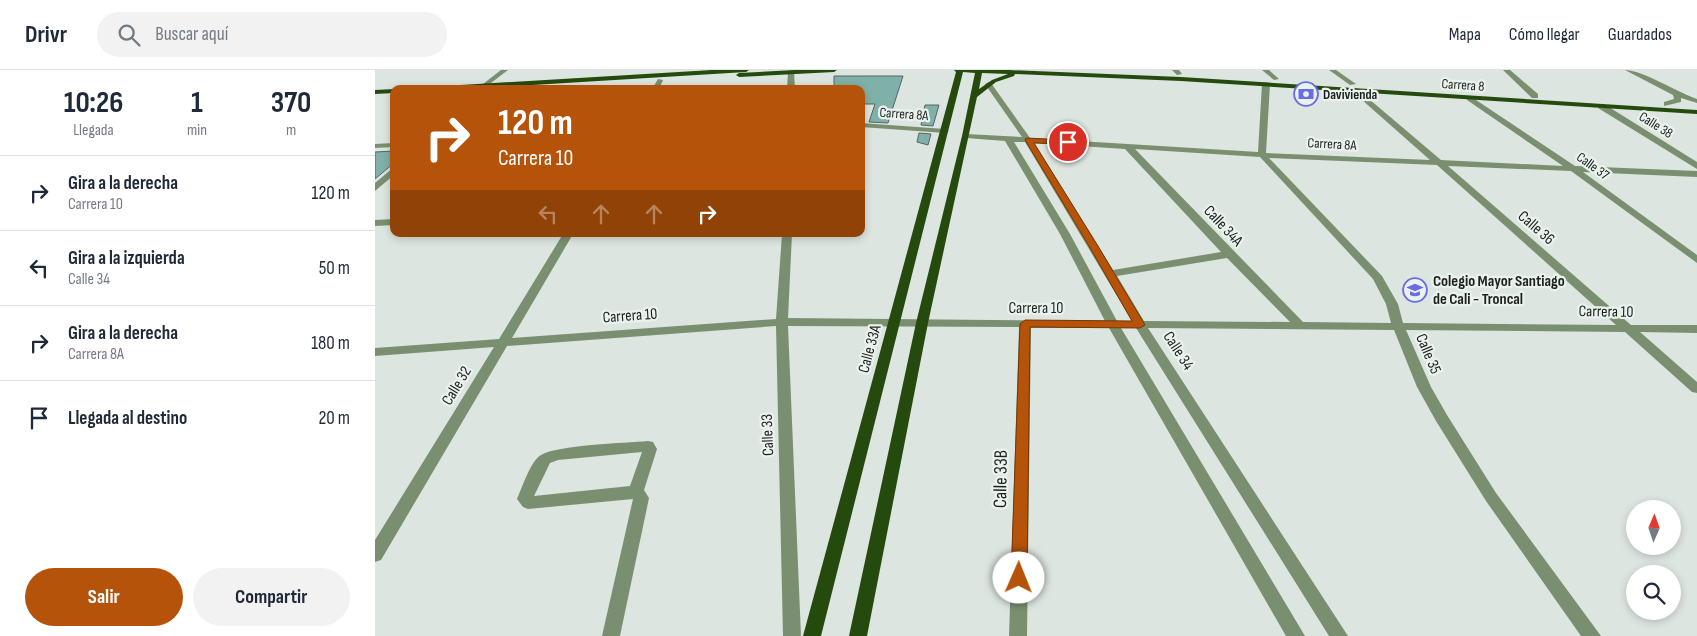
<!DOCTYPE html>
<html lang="es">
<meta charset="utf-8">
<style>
body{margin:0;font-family:"Sofia Sans Condensed",sans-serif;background:#f2f2f3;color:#1f2937;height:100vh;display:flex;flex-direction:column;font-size:19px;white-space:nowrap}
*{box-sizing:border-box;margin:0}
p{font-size:16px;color:#747a83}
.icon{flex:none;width:28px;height:28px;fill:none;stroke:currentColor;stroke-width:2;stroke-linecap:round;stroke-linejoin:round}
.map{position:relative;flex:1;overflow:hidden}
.details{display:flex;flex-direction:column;background:#fff;width:375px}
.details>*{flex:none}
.banner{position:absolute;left:15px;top:15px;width:475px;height:152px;border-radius:10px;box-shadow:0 2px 8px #0003;background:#b45309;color:#fff;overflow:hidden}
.needle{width:32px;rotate:2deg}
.tools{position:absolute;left:1251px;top:430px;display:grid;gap:10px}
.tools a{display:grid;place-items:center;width:55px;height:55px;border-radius:50%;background:#fff;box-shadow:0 2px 8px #0003;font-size:25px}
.pin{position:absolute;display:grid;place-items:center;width:42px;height:42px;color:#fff;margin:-21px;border:2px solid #fff;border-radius:50%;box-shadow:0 1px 5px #0007}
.me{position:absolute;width:55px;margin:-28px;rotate:1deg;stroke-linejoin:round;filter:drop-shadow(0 0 4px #0008)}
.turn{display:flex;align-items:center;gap:18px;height:105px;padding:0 25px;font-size:22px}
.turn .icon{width:65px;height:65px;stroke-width:2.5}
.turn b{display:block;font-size:35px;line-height:42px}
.lanes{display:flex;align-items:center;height:48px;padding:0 25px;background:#0003;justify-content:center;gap:25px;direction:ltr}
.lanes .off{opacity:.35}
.eta{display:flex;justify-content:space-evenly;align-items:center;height:85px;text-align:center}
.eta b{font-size:30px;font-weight:700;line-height:35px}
.primary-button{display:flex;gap:10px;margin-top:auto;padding:10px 25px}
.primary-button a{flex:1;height:58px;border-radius:30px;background:#b45309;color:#fff;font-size:20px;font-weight:700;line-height:58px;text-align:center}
.primary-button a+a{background:#f2f2f3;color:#1f2937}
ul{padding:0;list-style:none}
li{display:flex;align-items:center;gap:15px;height:75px;padding:0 25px;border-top:1px solid #e0e1e3}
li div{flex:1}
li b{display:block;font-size:19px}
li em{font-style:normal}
header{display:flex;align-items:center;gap:30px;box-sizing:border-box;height:70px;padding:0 25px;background:#fff;border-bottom:1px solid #e0e1e3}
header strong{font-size:24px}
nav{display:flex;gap:28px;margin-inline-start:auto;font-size:18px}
.search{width:350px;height:45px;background:#f2f2f3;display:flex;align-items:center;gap:12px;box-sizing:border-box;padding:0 18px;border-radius:28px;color:#747a83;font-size:19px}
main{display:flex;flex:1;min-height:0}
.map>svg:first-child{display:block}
.building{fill:#7fb1a9;stroke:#5a6361}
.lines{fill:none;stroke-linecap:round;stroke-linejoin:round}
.minor{fill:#7a8f70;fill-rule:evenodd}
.major{fill:#254a0e;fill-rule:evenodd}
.route{fill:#b45309;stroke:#753606}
.labels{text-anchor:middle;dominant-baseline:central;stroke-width:4.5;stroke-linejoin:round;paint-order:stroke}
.far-street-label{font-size:14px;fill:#1e211f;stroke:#eaf2ed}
.far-poi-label{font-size:14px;font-weight:bold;fill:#1e211f;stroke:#eaf2ed;text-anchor:start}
.street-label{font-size:16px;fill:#1e211f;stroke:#eaf2ed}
.poi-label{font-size:16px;font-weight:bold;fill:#1e211f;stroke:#eaf2ed;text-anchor:start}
.near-street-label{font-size:19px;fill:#1e211f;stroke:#eaf2ed}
</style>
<header>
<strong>Drivr</strong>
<div class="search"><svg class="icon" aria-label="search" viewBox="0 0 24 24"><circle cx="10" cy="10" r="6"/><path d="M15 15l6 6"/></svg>Buscar aquí</div>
<nav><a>Mapa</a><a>Cómo llegar</a><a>Guardados</a></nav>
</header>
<main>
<section class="details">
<div class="eta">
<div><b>10:26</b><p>Llegada</p></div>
<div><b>1</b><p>min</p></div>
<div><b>370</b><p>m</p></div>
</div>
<ul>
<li><svg class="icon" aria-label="right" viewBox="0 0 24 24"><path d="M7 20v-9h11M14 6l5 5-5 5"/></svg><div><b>Gira a la derecha</b><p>Carrera 10</p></div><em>120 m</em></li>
<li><svg class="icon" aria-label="left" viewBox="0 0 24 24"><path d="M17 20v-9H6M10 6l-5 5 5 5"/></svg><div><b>Gira a la izquierda</b><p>Calle 34</p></div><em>50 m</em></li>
<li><svg class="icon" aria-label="right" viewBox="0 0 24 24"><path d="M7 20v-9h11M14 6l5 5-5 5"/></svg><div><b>Gira a la derecha</b><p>Carrera 8A</p></div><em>180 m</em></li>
<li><svg class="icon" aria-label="arrive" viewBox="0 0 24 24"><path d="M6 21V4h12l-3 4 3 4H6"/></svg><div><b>Llegada al destino</b></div><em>20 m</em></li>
</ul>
<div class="primary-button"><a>Salir</a><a>Compartir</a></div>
</section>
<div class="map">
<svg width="1322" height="566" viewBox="0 0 1322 566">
<rect width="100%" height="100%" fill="#dde5e0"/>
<g class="building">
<polygon points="459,6 528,6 513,53 494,52 500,34 486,34 486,19 459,19"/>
<polygon points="550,35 564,35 558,56 546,55"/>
<polygon points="544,63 556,64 553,75 542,72"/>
<polygon points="19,81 19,93 0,109 0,82"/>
</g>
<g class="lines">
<g class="minor">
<polygon points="126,0 133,0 112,16 108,16 108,14"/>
<polygon points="416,0 419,2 420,19 412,19 413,2"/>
<polygon points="797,0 804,0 807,4 802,5"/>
<polygon points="887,0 894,0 904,9 899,10"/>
<polygon points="954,0 961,0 981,14 975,15"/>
<polygon points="1128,0 1135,0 1163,24 1163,28 1157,28"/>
<path d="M1250,0C1267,0 1302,22 1322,29V33L1306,28V32L1289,36V32L1299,29L1298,25Z"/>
<polygon points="283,9 288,10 284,19 277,19"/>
<path d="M614,12L616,13L655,68L883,82L887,14L891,12L895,14L891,83L1055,90L978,22V18H981L1066,90L1188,96L1092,30V26H1095L1200,96L1322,101V107L1208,102L1322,185V193L1196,101L1073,96L1256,255H1322V263L1265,262L1322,312V323L1317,322L1250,262L1031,260L1056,317L1072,345L1121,423L1226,566H1206L1111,431L1061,351L1042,317L1019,260L773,258L973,566H954L761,258H746L930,566H911L734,258H656L652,566H634L644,257L413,256L426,566H408L401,256L132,276L6,490L0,492V470L119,277L0,286V278L124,269L188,164H198L137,268L401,249L407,164H417L413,248L730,251L685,164L630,71L591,68L587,66L591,64L647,67L610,14ZM639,72H650L757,251H742L695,164ZM659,73L750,79L846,182L738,200ZM760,79L885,87L998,209L1011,234L1016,253L928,252ZM894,88L1062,95L1241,255L1028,253L1023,234L1007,206ZM852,188L915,252L769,251L742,206Z"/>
<polygon points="1223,34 1229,34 1322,92 1322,99 1223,38"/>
<polygon points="486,53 570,59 574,61 570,63 486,57"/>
<polygon points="19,73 19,77 0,78 0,74"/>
<polygon points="19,97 19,105 0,121 0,113"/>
<polygon points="19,149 19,155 0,156 0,150"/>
<path d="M273,371L278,372L282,379L269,420L274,428L245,566H227L258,429L153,439L148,437L142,429C147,418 156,390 166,385C182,375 250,373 273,371ZM267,382L255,416L159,426L175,393L183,390Z"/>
</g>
<g class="major">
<polygon points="337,0 374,0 371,2 93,19 50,19 53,17"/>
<polygon points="420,0 462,0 459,2 364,7 361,5 364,3"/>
<path d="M579,0H633L806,7L1322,40V44L806,11L640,4L639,6L621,12L602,27L553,253L492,566H474L541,253L587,66L600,3L588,2L446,566H428L581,2ZM607,3L633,4L617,10L604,19Z"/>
<polygon points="19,19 19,23 0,24 0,20"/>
</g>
</g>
<polygon class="route" points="651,68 693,70 697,72 693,74 659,73 723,176 770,255 765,258 655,257 652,508 650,512 644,514 639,512 636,508 645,254 650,250 757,251 714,176 650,70"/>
<defs>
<g id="bank-ring" transform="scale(1.25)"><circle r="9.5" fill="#eaf2ed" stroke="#6a6be5" stroke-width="1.5"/><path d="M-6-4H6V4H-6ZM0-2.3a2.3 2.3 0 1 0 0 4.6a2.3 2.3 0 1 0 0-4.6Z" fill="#6a6be5"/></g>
<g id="school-ring" transform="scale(1.25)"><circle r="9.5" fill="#eaf2ed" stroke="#6a6be5" stroke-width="1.5"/><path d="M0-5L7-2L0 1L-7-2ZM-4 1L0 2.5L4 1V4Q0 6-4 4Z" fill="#6a6be5"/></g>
</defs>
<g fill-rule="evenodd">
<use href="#bank-ring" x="931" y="24"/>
<use href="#school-ring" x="1040" y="220"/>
</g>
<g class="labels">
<g class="far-street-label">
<text transform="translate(1088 15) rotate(4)">Carrera 8</text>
<text transform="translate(529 44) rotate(4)">Carrera 8A</text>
<text transform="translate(1281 55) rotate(32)">Calle 38</text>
<text transform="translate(957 74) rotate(3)">Carrera 8A</text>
<text transform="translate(1218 96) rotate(36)">Calle 37</text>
</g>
<g class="far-poi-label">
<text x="948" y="24">Davivienda</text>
</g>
<g class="street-label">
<text transform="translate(848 156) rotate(47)">Calle 34A</text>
<text transform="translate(1161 158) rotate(41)">Calle 36</text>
<text x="661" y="238">Carrera 10</text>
<text transform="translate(1231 242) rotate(1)">Carrera 10</text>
<text transform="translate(255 246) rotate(-4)">Carrera 10</text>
<text transform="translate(495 279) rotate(-75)">Calle 33A</text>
<text transform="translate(803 281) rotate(57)">Calle 34</text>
<text transform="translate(1053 284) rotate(67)">Calle 35</text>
<text transform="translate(82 316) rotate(-59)">Calle 32</text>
<text transform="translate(393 365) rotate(-92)">Calle 33</text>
</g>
<g class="poi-label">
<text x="1058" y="211">Colegio Mayor Santiago<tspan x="1058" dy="18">de Cali - Troncal</tspan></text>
</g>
<g class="near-street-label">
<text transform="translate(626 409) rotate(-89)">Calle 33B</text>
</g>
</g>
</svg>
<div class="tools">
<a><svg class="needle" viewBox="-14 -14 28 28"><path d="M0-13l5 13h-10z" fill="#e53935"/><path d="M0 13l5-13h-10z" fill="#747a83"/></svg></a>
<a><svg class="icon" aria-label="search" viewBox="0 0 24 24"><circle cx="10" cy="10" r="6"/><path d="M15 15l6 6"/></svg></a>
</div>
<div class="pin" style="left:693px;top:72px;background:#d93025"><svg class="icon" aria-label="arrive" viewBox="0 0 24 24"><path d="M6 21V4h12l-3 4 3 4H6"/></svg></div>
<svg class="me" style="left:644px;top:508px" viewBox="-20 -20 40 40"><circle r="19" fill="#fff"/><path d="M0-13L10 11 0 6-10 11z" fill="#b45309"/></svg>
<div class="banner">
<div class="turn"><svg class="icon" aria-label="right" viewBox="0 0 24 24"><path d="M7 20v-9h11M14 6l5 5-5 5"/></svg><div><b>120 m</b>Carrera 10</div></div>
<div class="lanes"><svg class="icon off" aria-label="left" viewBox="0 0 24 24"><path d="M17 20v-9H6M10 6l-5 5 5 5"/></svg><svg class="icon off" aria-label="ahead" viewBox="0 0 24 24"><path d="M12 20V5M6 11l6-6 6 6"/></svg><svg class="icon off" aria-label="ahead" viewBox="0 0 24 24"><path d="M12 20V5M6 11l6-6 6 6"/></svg><svg class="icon" aria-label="right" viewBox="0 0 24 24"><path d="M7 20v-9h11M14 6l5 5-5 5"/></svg></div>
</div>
</div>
</main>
